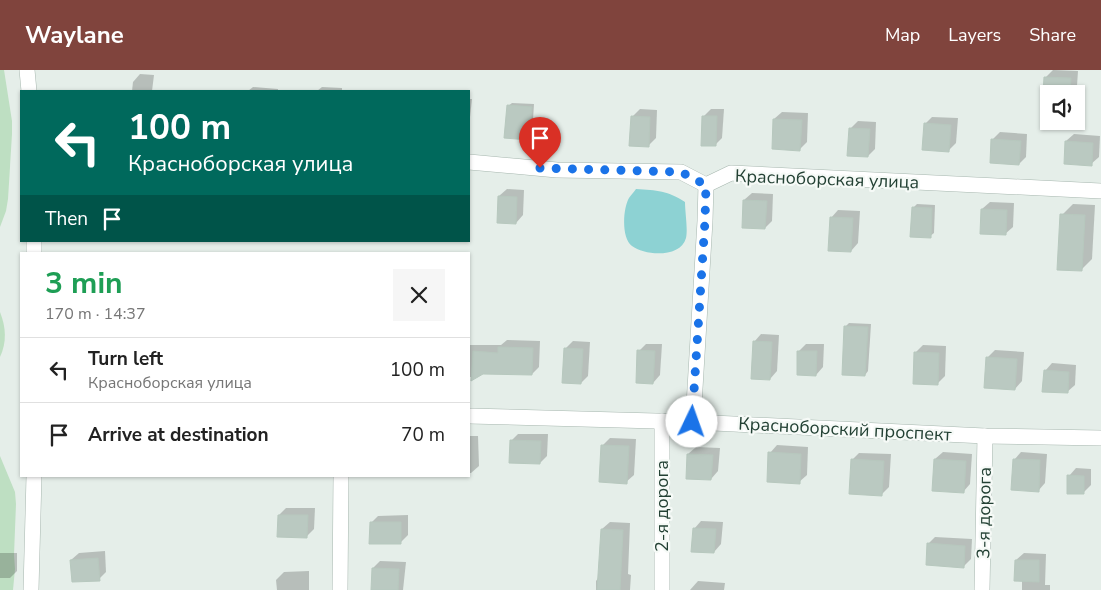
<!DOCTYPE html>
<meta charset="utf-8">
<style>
body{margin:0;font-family:"Nunito Sans",sans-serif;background:#f6f6f6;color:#222;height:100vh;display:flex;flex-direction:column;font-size:19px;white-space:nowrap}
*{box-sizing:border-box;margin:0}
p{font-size:16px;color:#767676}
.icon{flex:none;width:28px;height:28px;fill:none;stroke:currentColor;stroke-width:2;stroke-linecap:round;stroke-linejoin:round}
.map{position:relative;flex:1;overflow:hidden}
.panel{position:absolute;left:20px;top:182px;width:450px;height:225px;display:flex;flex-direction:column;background:#fff;border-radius:0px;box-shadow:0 1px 4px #0004}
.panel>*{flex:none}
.banner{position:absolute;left:20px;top:20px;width:450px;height:152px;border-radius:0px;box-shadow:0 1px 4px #0004;background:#00695c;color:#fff;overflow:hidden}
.controls{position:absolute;left:1040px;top:15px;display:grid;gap:10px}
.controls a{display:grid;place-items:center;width:45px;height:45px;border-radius:0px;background:#fff;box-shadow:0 1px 4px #0004;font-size:25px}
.pin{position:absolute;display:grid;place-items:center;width:42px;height:42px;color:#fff;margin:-51px -21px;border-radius:50% 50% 50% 0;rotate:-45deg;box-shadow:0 0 5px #0007}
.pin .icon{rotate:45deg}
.me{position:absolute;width:55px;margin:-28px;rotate:3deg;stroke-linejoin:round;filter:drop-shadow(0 0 4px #0008)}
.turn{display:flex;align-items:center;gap:18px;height:105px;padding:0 25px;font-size:22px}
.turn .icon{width:65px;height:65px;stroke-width:2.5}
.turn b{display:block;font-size:35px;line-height:42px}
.then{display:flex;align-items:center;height:48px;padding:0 25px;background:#0003;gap:10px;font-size:19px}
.round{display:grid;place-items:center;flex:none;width:52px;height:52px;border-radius:0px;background:#f6f6f6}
.head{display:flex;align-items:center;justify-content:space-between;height:85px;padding:0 25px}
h1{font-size:30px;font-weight:700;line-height:38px;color:#1e9e55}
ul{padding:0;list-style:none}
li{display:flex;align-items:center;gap:15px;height:65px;padding:0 25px;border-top:1px solid #e0e0e0}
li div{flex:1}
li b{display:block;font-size:19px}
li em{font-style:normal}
header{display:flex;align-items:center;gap:30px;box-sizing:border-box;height:70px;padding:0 25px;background:#80443d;color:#fff}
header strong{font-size:24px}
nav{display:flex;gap:28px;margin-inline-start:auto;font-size:18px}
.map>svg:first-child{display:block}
.green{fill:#bedfc2}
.water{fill:#8dd2d3}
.shadow{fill:#0003}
.building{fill:#bac9c1;stroke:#b7c8be}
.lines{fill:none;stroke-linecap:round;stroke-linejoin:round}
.minor-casing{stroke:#a7b7af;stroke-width:16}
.minor{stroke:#fff;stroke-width:15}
.route{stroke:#1a73e8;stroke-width:9;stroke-dasharray:0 16.2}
.labels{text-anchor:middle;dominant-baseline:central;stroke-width:4.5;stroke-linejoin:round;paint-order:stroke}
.street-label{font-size:18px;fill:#234134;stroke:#f6faf7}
</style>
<header>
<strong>Waylane</strong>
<nav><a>Map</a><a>Layers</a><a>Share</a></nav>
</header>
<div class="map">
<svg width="1101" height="520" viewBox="0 0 1101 520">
<rect width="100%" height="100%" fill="#e5eee9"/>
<g class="green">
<polygon points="0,0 4,0 12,51 12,64 8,129 6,141 0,157"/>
<path d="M0,242C6,257 7,272 0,287Z"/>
<polygon points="0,386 15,422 16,434 14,485 15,499 13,520 0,520"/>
</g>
<path class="water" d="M636,119C657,120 668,121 685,132C685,142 688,159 686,168C681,188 645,186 632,176C621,168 623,138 629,128C631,125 634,122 636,119Z"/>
<g class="shadow">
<polygon points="1053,0 1078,1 1076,31 1076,24 1049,24 1049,42 1043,42 1045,8"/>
<polygon points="140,4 154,5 152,21 132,21 133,12"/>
<polygon points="253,17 278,19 278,21 248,21"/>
<polygon points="322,17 342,18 342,21 317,21"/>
<polygon points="469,29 472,29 469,56"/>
<polygon points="512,33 534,34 532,65 529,68 508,36"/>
<polygon points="640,39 657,40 656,68 648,76 632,47"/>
<polygon points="711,39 724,39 722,68 715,75 704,46"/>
<polygon points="782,42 808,43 807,72 799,80 774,49"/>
<polygon points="932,47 958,48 956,73 949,80 925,54"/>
<polygon points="858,51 876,52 875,79 868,86 850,59"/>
<polygon points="1000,62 1027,64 1026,87 1019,94 992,70"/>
<polygon points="1074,64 1100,66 1099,87 1091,94 1066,71"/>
<polygon points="507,119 524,120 523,145 516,153 499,126"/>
<polygon points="752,123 773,124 772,151 765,158 744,130"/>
<polygon points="990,132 1014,133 1013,157 1005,164 982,139"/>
<polygon points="917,134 935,135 934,163 930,166 913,138"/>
<polygon points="1073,134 1095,135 1092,189 1081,200 1062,145"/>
<polygon points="838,140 860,141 858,173 851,181 831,148"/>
<polygon points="849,253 871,254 868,301 865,305 846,256"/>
<polygon points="761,264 779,265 777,301 770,309 754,272"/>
<polygon points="507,270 540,271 539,297 532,304 483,303 476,307 469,307 469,275 501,275"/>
<polygon points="573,271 590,272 588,306 581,313 565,279"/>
<polygon points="646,274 662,274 660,305 653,313 639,281"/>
<polygon points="806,274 824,274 823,297 816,305 799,281"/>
<polygon points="923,275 946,276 945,306 937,314 916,282"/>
<polygon points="995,280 1024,282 1022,311 1015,319 987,288"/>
<polygon points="1052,293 1076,295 1075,315 1067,322 1045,301"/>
<polygon points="518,364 548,364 547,386 540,393 511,371"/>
<polygon points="469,366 478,366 479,396 471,403 469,403"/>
<polygon points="610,368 636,369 634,405 626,412 603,375"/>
<polygon points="777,375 808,377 807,405 799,412 770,383"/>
<polygon points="696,377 720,378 718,401 711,409 688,384"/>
<polygon points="943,382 972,384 970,414 963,422 935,389"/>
<polygon points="1021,382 1047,384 1045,413 1038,421 1014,390"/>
<polygon points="859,383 891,384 889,417 882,424 852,390"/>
<polygon points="1076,398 1091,399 1091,415 1083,423 1069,406"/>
<polygon points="286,438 315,438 314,459 306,467 279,445"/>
<polygon points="408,445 408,465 400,473 371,453 378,446"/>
<polygon points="701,451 723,452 721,474 714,482 694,459"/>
<polygon points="610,452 630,453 628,504 631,505 630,520 596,520 596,511 599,507 602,459"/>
<polygon points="935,467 972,469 971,489 964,496 928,474"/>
<polygon points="105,481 106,502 99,509 71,490 79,483"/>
<polygon points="0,483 17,483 17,501 10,508 0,508"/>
<polygon points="1024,483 1046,484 1045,515 1050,515 1050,520 1022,520 1022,510 1016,490"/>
<polygon points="380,491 406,492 403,520 373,520 373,498"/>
<polygon points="309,501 309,520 277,520 276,510 284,502"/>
<polygon points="698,511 725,513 724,520 690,520"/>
</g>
<g class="building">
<polygon points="1044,7 1071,8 1070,24 1043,24"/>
<polygon points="507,35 532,37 529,70 504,68"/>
<polygon points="631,46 650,47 649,77 629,76"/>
<polygon points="702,46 717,46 716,76 701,76"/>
<polygon points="773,49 802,50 800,81 772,79"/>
<polygon points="924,53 951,55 949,82 922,80"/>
<polygon points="849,58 870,59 868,87 847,86"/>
<polygon points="991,69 1021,71 1019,95 990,93"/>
<polygon points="1065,71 1093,73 1092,96 1064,94"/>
<polygon points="498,126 517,127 516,154 497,153"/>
<polygon points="743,130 767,131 765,159 742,158"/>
<polygon points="912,137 932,138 931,168 910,167"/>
<polygon points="981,139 1007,140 1006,165 980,164"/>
<polygon points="1060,144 1085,145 1082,201 1057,200"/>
<polygon points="830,147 853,148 851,182 828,181"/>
<polygon points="844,256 868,257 865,306 842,305"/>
<polygon points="753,271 772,272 770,310 751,309"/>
<polygon points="498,277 533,278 532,305 483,304 471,311 473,281 498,283"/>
<polygon points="564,278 583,279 581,314 562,313"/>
<polygon points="637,280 655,281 653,314 636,313"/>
<polygon points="797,281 817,281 816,306 797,305"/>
<polygon points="914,282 939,283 938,315 913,314"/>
<polygon points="986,287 1017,289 1015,320 984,318"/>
<polygon points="1044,300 1069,302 1068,323 1042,322"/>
<polygon points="510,370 541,371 540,394 509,393"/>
<polygon points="601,375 629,376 627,414 599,412"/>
<polygon points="768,382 801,384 800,414 767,412"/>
<polygon points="687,384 713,385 711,410 686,409"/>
<polygon points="851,389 884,391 882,426 849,424"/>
<polygon points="934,389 966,391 964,423 932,421"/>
<polygon points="1013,389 1040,390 1039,422 1011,420"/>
<polygon points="1067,405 1084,406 1084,424 1067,424"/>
<polygon points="278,445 308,445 307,468 277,467"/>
<polygon points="370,452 401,452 401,474 369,474"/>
<polygon points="693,458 716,459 714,483 691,482"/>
<polygon points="601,459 623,460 620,520 597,520"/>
<polygon points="927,473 965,476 964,498 926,495"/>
<polygon points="98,488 100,511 72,512 70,490"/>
<polygon points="1015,490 1039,490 1039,512 1014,511"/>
<polygon points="372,498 399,499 398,520 371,520"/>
</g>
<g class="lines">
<g class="minor-casing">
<g id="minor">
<polyline points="27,0 29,21"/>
<polyline points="469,92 557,100 681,102 706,115 731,103 1101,121"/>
<polyline points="34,171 34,184"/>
<polyline points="469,346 693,352 985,366 1101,368"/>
<polyline points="693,352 705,151 706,115"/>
<polyline points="31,520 34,406"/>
<polyline points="340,520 341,406"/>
<polyline points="662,520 662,351"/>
<polyline points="982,520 985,366"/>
</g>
</g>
<use href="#minor" class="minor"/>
</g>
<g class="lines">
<polyline class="route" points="540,98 681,102 706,115 705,151 692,352"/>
</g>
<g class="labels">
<g class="street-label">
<text transform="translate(827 109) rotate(2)">Красноборская улица</text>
<text transform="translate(845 359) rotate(3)">Красноборский проспект</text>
<text transform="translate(662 436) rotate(-90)">2-я дорога</text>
<text transform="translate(984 443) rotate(-89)">3-я дорога</text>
</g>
</g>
</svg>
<div class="controls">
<a><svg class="icon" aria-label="sound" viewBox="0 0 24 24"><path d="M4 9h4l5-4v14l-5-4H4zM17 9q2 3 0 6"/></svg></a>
</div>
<div class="pin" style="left:540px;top:98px;background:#d93025"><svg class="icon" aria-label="arrive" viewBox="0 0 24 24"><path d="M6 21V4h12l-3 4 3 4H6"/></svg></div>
<svg class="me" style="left:692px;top:352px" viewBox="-20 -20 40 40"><circle r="19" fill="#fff"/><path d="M0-13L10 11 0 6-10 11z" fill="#1a73e8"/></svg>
<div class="banner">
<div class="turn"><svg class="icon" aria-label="left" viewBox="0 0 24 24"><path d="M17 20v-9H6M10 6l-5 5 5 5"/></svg><div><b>100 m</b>Красноборская улица</div></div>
<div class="then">Then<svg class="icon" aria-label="arrive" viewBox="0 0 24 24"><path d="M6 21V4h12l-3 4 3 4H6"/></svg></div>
</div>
<section class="panel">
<div class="head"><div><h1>3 min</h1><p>170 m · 14:37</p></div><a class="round"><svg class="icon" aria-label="close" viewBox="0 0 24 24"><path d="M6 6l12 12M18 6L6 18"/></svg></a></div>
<ul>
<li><svg class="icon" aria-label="left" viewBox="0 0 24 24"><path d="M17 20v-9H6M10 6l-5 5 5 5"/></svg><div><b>Turn left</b><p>Красноборская улица</p></div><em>100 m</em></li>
<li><svg class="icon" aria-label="arrive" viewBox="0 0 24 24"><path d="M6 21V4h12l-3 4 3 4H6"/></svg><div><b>Arrive at destination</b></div><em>70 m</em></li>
</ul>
</section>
</div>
